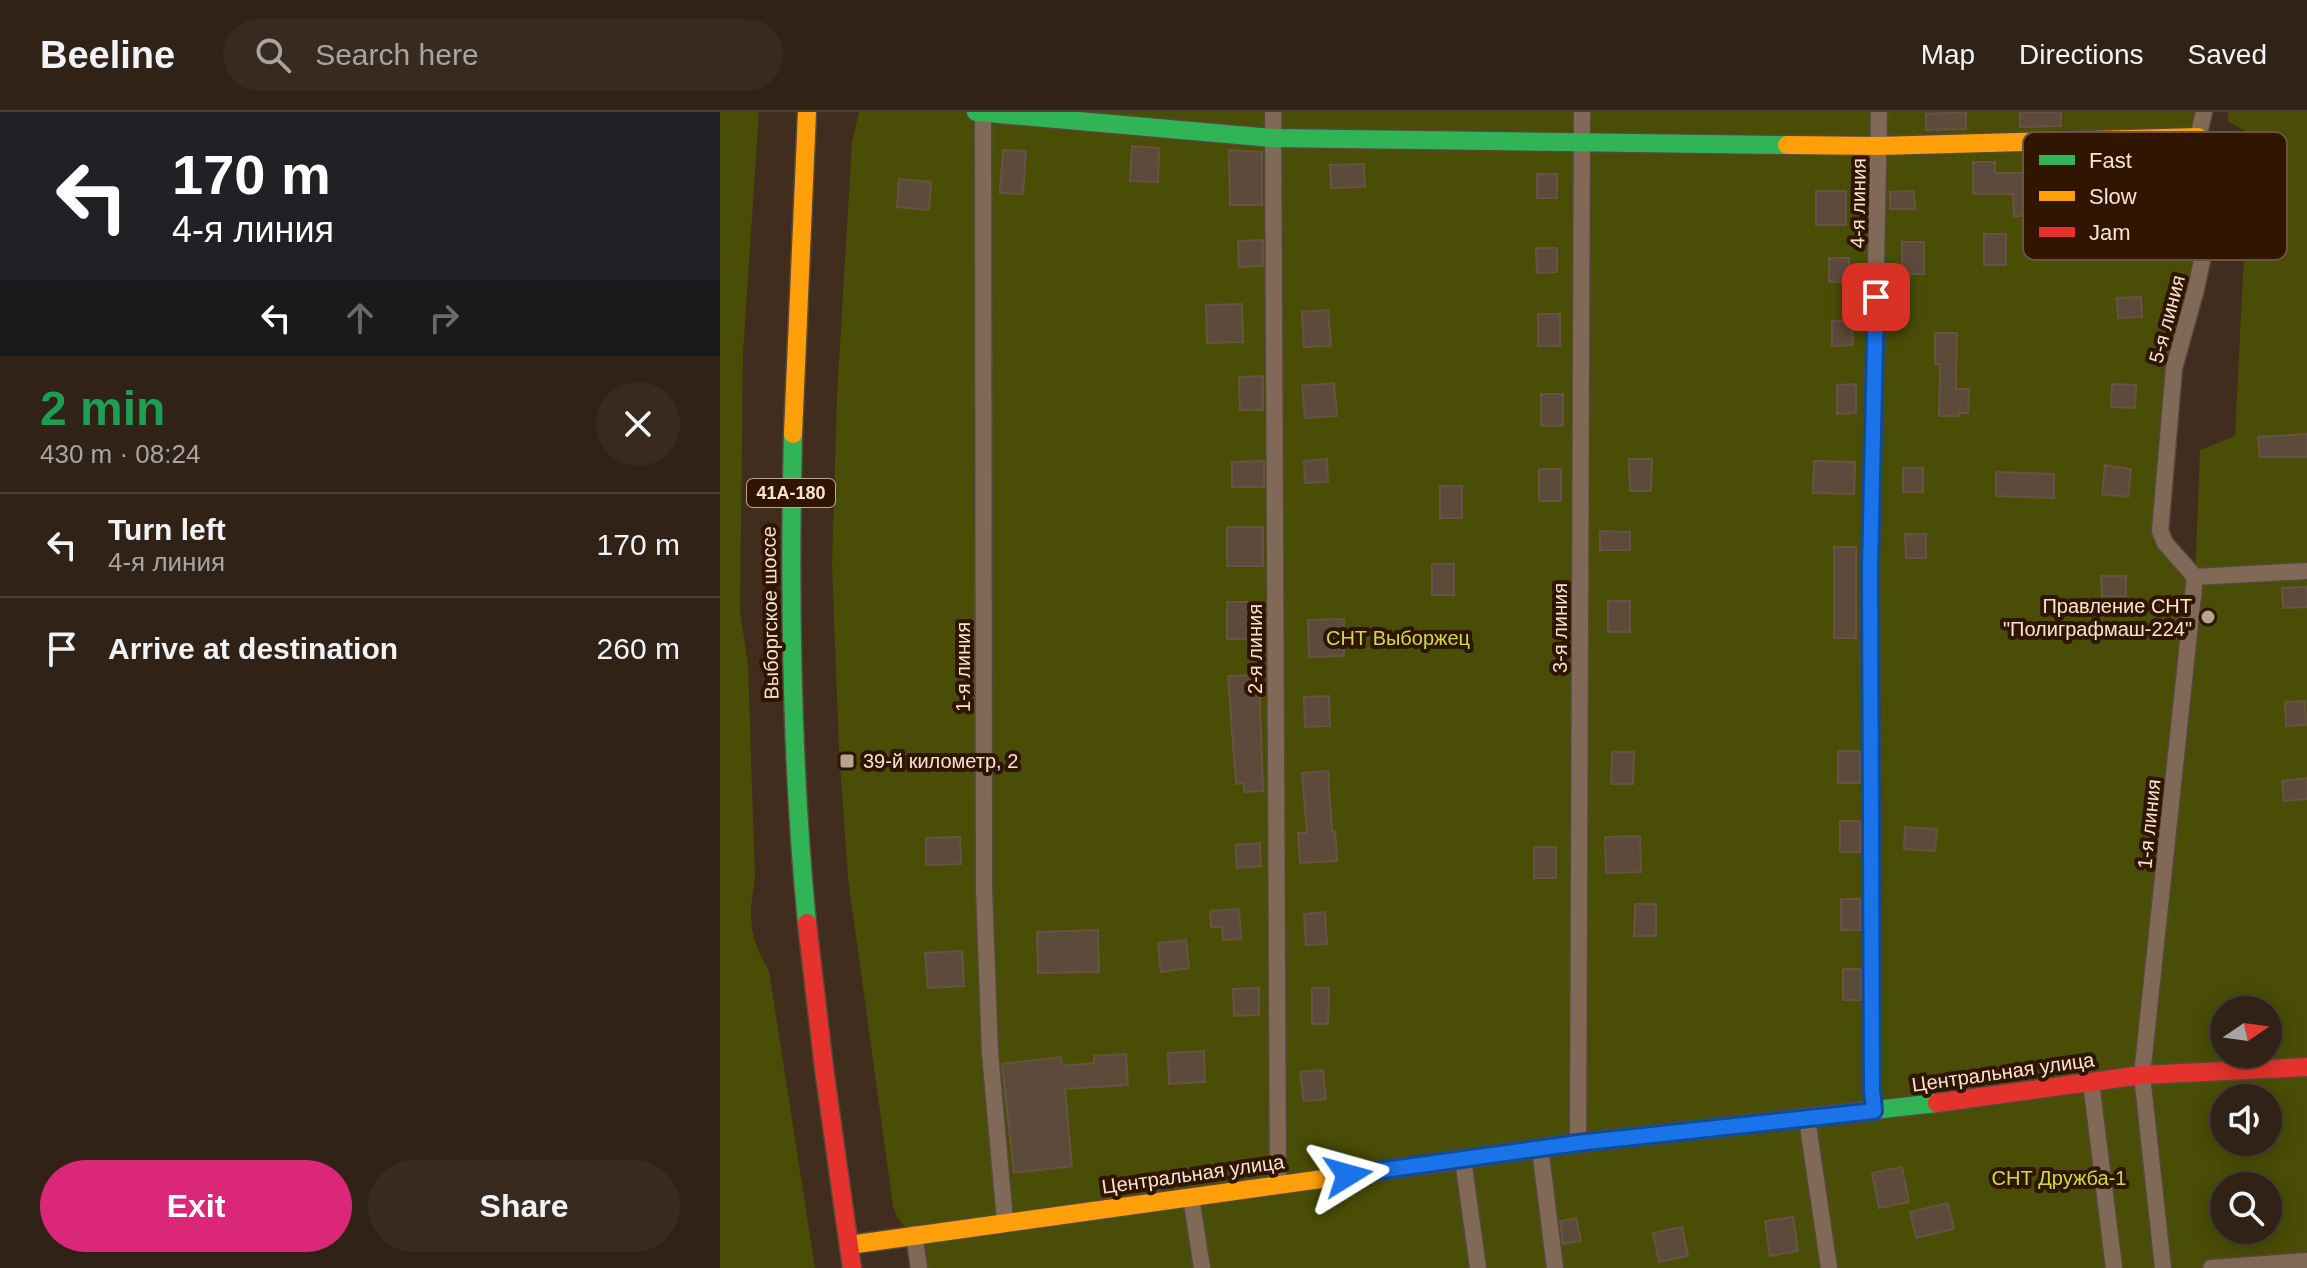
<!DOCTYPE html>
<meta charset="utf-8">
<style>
body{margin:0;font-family:Arial,sans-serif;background:#382a1f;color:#f1f3f6;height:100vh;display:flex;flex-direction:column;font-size:30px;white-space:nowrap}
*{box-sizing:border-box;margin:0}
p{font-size:26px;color:#a8a4a1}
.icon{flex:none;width:44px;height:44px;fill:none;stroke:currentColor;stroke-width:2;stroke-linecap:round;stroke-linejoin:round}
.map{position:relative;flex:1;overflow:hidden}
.panel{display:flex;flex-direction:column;background:#302216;width:720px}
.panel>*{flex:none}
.top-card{background:#202124;color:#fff;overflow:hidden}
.needle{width:52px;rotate:77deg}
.tools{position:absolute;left:1490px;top:884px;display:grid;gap:16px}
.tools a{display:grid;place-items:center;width:72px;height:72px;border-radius:50%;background:#302216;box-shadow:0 4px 20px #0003,0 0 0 2px #4b3f35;font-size:40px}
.pin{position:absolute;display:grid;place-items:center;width:68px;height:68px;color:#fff;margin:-34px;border-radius:16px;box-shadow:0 4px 12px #0006}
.me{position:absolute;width:88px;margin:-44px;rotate:82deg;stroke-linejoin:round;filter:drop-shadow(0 0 6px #0008)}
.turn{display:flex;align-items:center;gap:28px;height:168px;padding:0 40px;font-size:36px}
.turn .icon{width:104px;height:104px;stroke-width:2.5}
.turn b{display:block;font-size:56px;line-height:68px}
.lanes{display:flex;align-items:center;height:76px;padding:0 40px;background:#0003;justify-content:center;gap:40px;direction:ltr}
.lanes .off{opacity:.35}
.round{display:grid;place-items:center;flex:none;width:84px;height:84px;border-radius:42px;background:#382a1f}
.headline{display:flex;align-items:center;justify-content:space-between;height:136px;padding:0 40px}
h1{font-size:48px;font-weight:800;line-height:60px;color:#1e9e55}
.action{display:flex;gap:16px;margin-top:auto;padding:16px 40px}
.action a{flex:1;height:92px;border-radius:48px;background:#db2777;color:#fff;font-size:32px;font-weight:800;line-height:92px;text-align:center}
.action a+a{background:#382a1f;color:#f1f3f6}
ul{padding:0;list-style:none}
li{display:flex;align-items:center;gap:24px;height:104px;padding:0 40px;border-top:2px solid #4b3f35}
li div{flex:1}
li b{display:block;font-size:30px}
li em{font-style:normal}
header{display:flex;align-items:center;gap:48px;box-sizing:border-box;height:112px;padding:0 40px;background:#302216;border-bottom:2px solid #4b3f35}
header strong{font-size:38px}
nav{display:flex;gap:44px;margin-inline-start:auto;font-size:28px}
.search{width:560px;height:72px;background:#382a1f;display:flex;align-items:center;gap:20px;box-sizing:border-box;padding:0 28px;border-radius:44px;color:#a8a4a1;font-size:30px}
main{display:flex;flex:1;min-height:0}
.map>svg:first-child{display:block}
.green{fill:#494d06;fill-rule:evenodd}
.building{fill:#5c4a3b;stroke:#685342;stroke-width:2}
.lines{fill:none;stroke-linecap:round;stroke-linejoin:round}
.street-casing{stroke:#57483d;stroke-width:19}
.fast-casing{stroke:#57483d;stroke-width:21}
.slow-casing{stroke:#57483d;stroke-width:21}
.jam-casing{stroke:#57483d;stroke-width:21}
.street{stroke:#806957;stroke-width:16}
.fast{stroke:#30b455;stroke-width:18}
.slow{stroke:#ff9f0a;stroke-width:18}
.jam{stroke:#e5322d;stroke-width:18}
.route-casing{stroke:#114b97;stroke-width:20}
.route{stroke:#1a73e8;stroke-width:14}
.poi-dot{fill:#b8a393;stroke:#301501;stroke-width:3}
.labels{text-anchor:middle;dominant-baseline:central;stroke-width:8;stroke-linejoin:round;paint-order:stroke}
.shield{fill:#301501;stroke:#bda494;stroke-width:2}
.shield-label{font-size:18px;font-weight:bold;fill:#f9e2d3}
.street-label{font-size:20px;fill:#f9e2d3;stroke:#301501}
.poi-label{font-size:20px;fill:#f9e2d3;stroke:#301501;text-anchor:end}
.park-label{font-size:20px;fill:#cadd49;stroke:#301501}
.key{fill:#301501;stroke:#6c5240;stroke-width:2}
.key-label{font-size:22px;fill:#f9e2d3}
</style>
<header>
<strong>Beeline</strong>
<div class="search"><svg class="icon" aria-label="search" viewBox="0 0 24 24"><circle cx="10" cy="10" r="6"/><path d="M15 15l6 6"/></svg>Search here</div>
<nav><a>Map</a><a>Directions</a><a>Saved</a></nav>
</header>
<main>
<section class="panel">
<div class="top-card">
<div class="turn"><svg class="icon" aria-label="left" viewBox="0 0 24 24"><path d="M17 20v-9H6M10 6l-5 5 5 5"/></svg><div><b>170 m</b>4-я линия</div></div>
<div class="lanes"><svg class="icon" aria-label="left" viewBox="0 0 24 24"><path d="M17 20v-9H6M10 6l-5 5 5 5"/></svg><svg class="icon off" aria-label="ahead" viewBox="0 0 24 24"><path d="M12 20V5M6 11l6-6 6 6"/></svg><svg class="icon off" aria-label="right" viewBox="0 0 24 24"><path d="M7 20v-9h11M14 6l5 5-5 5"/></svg></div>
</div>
<div class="headline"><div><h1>2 min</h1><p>430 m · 08:24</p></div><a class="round"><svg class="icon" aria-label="close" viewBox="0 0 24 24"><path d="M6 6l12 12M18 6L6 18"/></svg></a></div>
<ul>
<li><svg class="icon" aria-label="left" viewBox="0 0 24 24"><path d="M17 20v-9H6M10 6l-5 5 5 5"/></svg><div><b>Turn left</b><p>4-я линия</p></div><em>170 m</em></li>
<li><svg class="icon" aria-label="arrive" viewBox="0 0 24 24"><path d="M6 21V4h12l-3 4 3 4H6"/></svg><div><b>Arrive at destination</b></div><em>260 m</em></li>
</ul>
<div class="action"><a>Exit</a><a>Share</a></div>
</section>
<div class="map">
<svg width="1587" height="1156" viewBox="0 0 1587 1156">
<rect width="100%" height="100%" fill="#402d1d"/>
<g class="green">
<path d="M0,0H39L23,241L20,500L28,553L35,767C28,806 29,825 49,859L95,1156H0Z"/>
<path d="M139,0H1485L1493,51L1460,252L1440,419L1475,468L1480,338L1515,324L1530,22L1508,9V0H1587V1156H199L184,1114L177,1105L173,1094L128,766L119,638L112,453L117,284L132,30ZM1504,898H1548V942H1504ZM1504,986H1548V1030H1504ZM1504,1074H1548V1118H1504Z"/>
</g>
<g class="building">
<polygon points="1246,0 1246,17 1206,18 1206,2"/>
<polygon points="1300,0 1341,0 1341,14 1300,15"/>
<polygon points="412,34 439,36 438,70 410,69"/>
<polygon points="283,38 306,39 303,82 280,81"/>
<polygon points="509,38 542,40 542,93 510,93"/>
<polygon points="1253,50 1275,50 1275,61 1328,61 1328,104 1294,104 1293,82 1253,82"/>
<polygon points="644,52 645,75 611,76 610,53"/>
<rect x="817" y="62" width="20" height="24"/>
<polygon points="179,67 211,70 209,98 177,95"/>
<rect x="1096" y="79" width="30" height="34"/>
<polygon points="1194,79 1195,97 1170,97 1170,80"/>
<rect x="1264" y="122" width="22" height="31"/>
<polygon points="543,128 543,154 519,155 518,129"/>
<rect x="1182" y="130" width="22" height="32"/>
<polygon points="816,136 837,136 837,160 817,161"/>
<rect x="1109" y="146" width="20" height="24"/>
<polygon points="1421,185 1422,205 1398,206 1397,186"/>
<polygon points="522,192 523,230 487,231 486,193"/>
<polygon points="608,198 611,234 584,235 582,200"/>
<rect x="818" y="202" width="22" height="32"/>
<polygon points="1112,209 1132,209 1133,233 1112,234"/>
<polygon points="1215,221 1237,221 1236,277 1249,277 1248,301 1239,301 1239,304 1219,304 1220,252 1215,252"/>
<polygon points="543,264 543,298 520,298 519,265"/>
<polygon points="614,271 617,304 585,306 582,274"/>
<polygon points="1136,272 1136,301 1117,302 1117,273"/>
<polygon points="1392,272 1416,273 1415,296 1391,295"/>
<rect x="821" y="282" width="22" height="32"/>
<polygon points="1587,322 1587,345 1540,345 1538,325"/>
<polygon points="607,347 608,370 585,371 584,349"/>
<polygon points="909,347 932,347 931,379 910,379"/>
<polygon points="544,349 544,375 512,375 512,350"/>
<polygon points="1094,349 1135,350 1134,382 1093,381"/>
<polygon points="1385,353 1411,357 1408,385 1382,382"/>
<rect x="1183" y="356" width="20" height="24"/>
<rect x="819" y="357" width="22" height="32"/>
<polygon points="1276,360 1334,362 1334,386 1276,384"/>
<rect x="720" y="374" width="22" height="32"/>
<rect x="507" y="415" width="36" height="39"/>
<polygon points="880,419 910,420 910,438 880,438"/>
<polygon points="1185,422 1206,422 1206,446 1186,446"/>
<rect x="1114" y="435" width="22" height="91"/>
<rect x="712" y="452" width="22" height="31"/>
<polygon points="1381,464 1406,464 1406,484 1382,484"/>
<polygon points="1586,475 1587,495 1563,496 1562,476"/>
<rect x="888" y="489" width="22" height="31"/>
<polygon points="507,490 542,490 543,527 507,527"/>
<polygon points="624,507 624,544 589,545 588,508"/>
<polygon points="539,563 543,679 524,680 524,671 516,672 508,564"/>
<polygon points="609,584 610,614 585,615 584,585"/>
<polygon points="1585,589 1586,613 1566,614 1565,590"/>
<rect x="1118" y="639" width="22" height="32"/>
<polygon points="892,640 914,640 913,672 891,672"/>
<polygon points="608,659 612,719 615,719 617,749 580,751 578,721 587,721 582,661"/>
<polygon points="1586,666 1587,687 1564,689 1562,669"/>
<rect x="1120" y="709" width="20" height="31"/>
<polygon points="1185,715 1217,717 1215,739 1184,737"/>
<polygon points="920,724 921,760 886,761 885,725"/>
<polygon points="240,725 241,752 206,753 206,726"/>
<polygon points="540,731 541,754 517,756 515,733"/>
<rect x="814" y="735" width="22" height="31"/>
<rect x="1121" y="787" width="19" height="31"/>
<polygon points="915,792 936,792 936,824 914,824"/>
<polygon points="519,797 521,827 503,828 502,815 491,815 490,799"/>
<polygon points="605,800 607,832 586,833 584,802"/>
<polygon points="378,818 379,860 318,861 317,820"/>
<polygon points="466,828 469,856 441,860 438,831"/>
<polygon points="242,839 244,874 208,876 205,841"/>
<rect x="1123" y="857" width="18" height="31"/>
<polygon points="539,876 539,903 514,904 513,877"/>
<polygon points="592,876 609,876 608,912 592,912"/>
<polygon points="484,939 485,970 449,972 448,941"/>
<polygon points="406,942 408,973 345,977 352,1054 294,1061 282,952 341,945 342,954 374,951 374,944"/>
<polygon points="603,958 606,987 584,989 580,960"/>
<polygon points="1182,1055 1189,1090 1159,1096 1152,1061"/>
<polygon points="1228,1091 1234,1117 1196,1126 1190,1100"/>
<polygon points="1073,1105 1078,1139 1050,1144 1045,1109"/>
<polygon points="856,1106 861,1129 843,1132 840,1109"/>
<polygon points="962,1115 968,1144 939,1150 933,1121"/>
</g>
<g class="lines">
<g class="street-casing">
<g id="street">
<polyline points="263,0 264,777 270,941 285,1109"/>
<polyline points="553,0 558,1073"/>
<polyline points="1475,465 1445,431 1440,419 1454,256 1476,177 1488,119 1495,60 1491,43 1478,25 1484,0"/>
<polyline points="1475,465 1587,459"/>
<polyline points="1371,970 1394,1156"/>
<polyline points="1154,999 1152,978 1150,456 1159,0"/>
<polyline points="1087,1007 1109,1156"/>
<polyline points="858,1031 862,0"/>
<polyline points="820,1036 835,1156"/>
<polyline points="743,1047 758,1156"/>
<polyline points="471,1085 482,1156"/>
<polyline points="194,1122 199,1156"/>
<polyline points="1443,1156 1422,963 1475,465"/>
<polyline points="1491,1156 1587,1149"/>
</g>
</g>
<g class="fast-casing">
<g id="fast">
<polyline points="256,0 552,26 1067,33"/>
<path d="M73,322C69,485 71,648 87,811"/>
<polyline points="724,1050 858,1031 1217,991"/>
</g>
</g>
<g class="slow-casing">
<g id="slow">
<polyline points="1067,33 1159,34 1478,25"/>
<polyline points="73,322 87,0"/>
<polyline points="129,1133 724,1050"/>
</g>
</g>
<g class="jam-casing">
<g id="jam">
<polyline points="87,811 104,956 132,1156"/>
<polyline points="1217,991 1422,963 1587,955"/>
</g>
</g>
<use href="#street" class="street"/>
<use href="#fast" class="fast"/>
<use href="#slow" class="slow"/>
<use href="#jam" class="jam"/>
</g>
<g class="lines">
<g class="route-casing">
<polyline id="route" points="628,1063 858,1031 1154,999 1152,978 1150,456 1156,185"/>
</g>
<use href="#route" class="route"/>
</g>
<g class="poi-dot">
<circle cx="1488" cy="505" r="8"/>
<rect x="119" y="641" width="16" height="16" rx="4"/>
</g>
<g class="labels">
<rect class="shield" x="27" y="367" width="88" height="28" rx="6"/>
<g class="shield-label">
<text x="71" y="381">41А-180</text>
</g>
<g class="street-label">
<text transform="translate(1138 91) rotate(-89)">4-я линия</text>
<text transform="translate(1447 207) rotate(-75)">5-я линия</text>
<text transform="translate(50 501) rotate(-91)">Выборгское шоссе</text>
<text transform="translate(840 516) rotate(-90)">3-я линия</text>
<text transform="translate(535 537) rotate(-90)">2-я линия</text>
<text transform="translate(243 555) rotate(-90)">1-я линия</text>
<text transform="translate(1429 712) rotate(-84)">1-я линия</text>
<text transform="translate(1283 960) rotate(-8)">Центральная улица</text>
<text transform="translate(473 1062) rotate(-8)">Центральная улица</text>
</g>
<g class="poi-label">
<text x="1472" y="494">Правление СНТ<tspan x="1472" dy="23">"Полиграфмаш-224"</tspan></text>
<text x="143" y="649" text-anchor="start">39-й километр, 2</text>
</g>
<g class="park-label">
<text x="678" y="526">СНТ Выборжец</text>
<text x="1339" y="1066">СНТ Дружба-1</text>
</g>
</g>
<rect x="1303" y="20" width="264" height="128" rx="12" class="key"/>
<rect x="1319" y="43" width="36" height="10" fill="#30b455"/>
<rect x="1319" y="79" width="36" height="10" fill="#ff9f0a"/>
<rect x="1319" y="115" width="36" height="10" fill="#e5322d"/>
<g class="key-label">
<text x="1369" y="56">Fast</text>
<text x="1369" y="92">Slow</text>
<text x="1369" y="128">Jam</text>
</g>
</svg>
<div class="tools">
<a><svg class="needle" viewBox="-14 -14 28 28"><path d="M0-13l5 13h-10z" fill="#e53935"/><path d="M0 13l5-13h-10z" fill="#a8a4a1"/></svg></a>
<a><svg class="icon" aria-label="sound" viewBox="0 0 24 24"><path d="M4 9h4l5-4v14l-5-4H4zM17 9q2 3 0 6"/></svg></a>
<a><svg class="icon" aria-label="search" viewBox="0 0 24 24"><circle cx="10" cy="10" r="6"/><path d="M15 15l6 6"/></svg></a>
</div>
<div class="pin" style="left:1156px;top:185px;background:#d93025"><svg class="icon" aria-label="arrive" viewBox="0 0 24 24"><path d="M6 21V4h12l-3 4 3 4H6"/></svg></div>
<svg class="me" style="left:628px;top:1063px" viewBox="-20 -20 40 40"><path d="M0-17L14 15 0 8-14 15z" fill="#1a73e8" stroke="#fff" stroke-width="4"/></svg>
</div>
</main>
